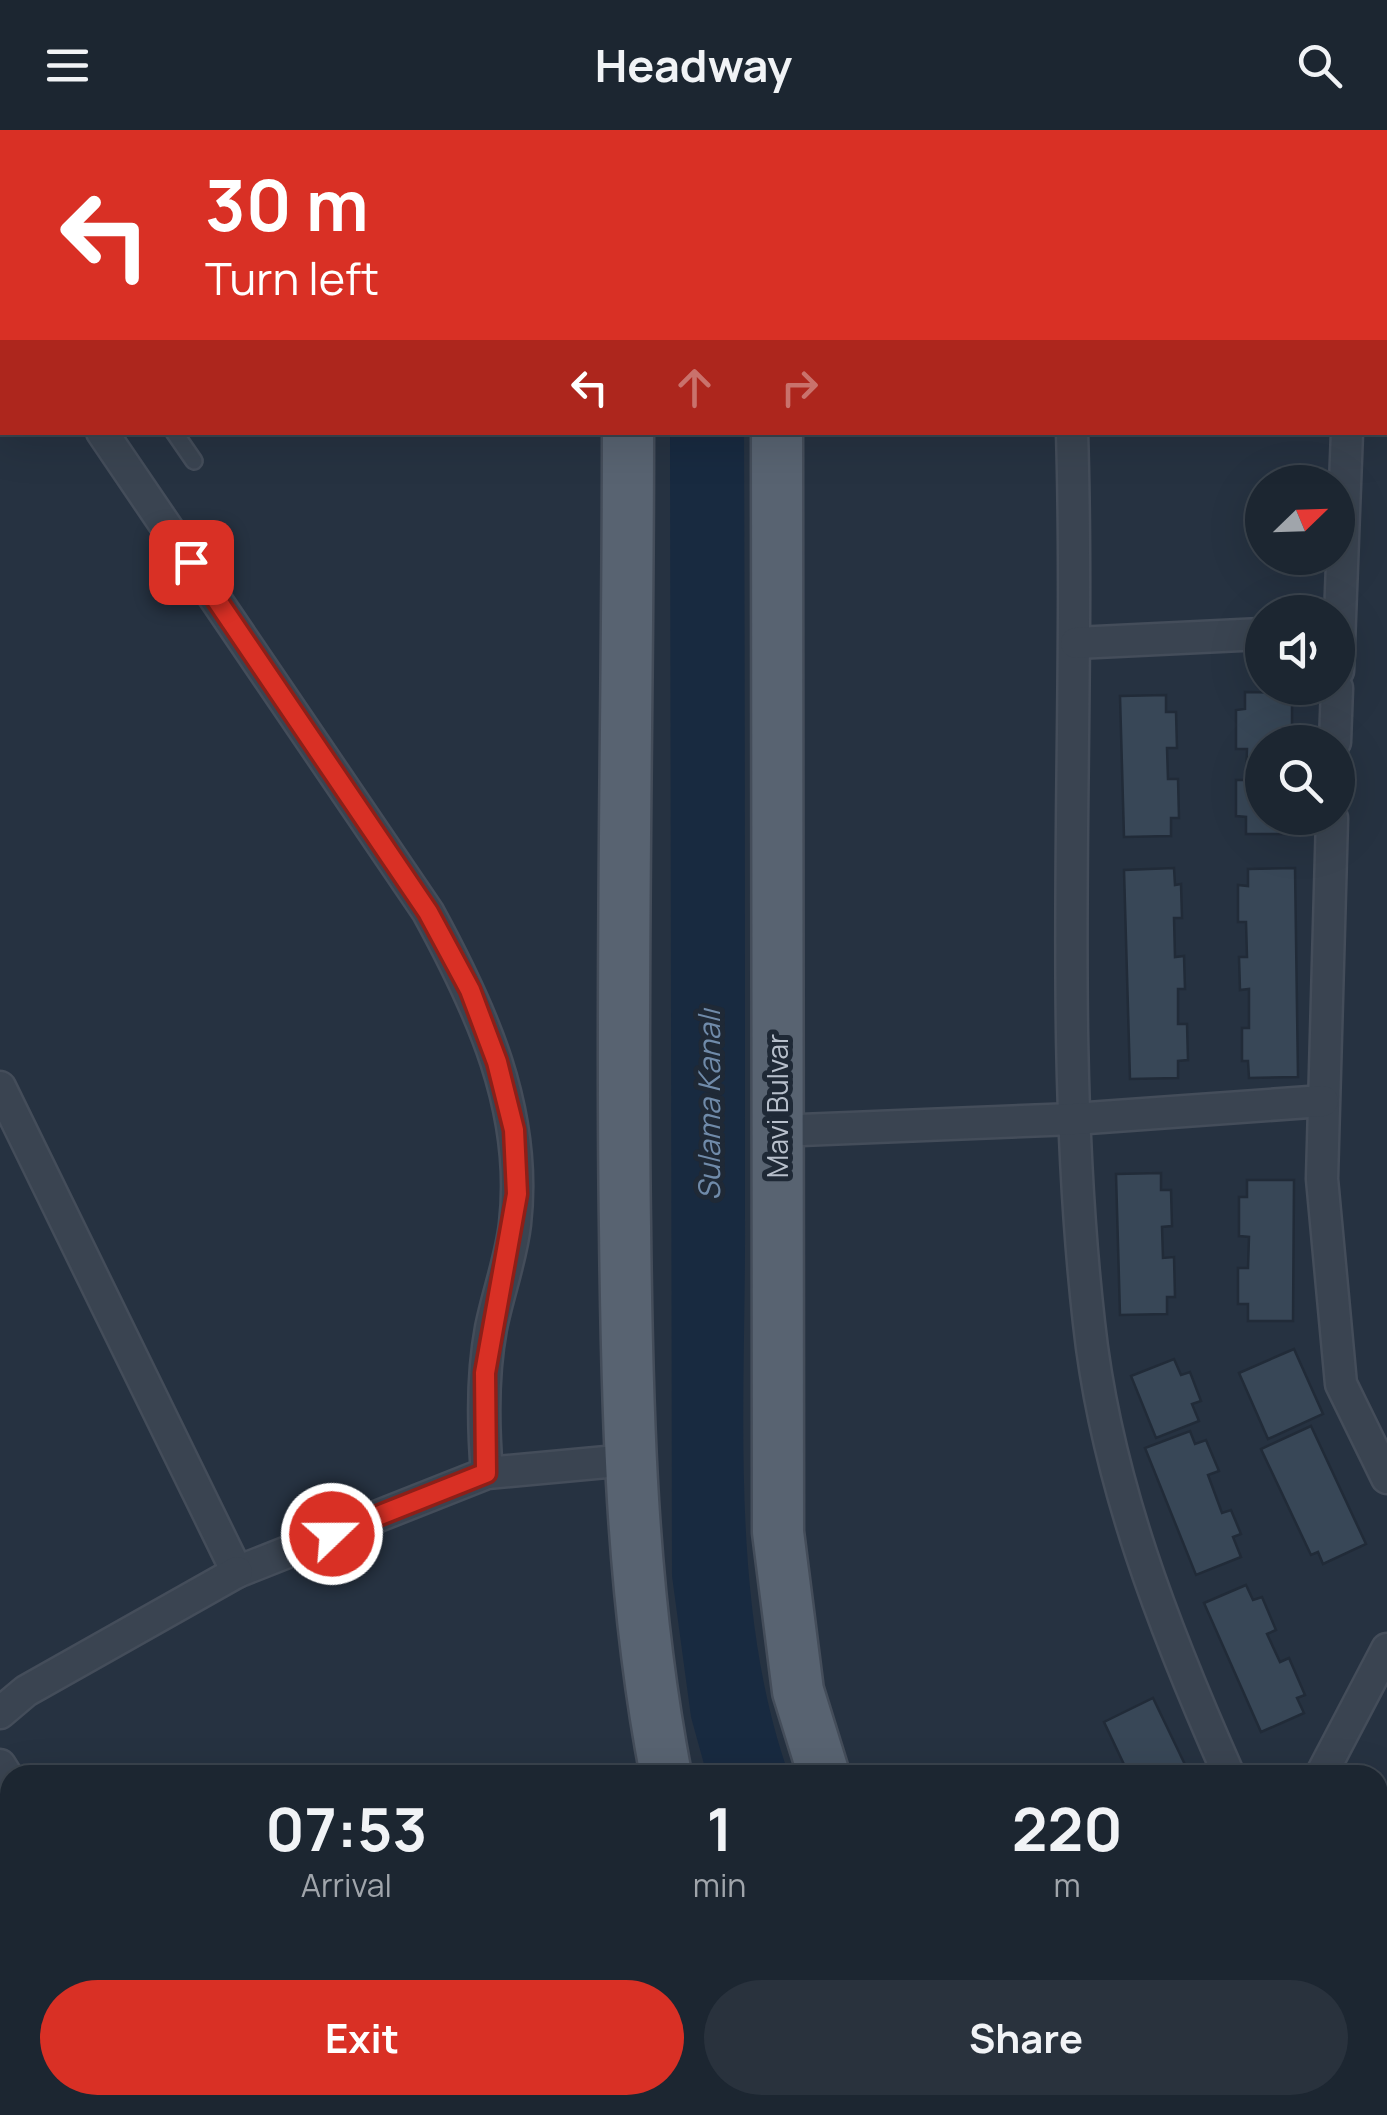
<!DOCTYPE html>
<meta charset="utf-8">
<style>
body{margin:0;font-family:Manrope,sans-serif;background:#29323d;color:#f1f3f6;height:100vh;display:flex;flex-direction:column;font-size:38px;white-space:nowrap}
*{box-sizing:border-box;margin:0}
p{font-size:32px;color:#a0a5ab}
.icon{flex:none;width:55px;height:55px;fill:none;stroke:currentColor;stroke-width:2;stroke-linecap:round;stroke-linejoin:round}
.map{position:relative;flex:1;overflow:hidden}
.sheet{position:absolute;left:0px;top:1635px;width:1388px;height:350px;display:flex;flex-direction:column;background:#1c2631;border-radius:30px 30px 0 0;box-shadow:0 10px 40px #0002,0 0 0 2px #3a434d}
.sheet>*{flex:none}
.guide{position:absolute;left:0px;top:0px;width:1388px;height:305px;box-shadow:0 10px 40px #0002,0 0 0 2px #3a434d;background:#d93025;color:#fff;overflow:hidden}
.needle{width:65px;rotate:67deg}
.controls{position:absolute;left:1245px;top:335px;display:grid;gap:20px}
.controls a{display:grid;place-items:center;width:110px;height:110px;border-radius:50%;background:#1c2631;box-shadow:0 10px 40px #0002,0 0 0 2px #3a434d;font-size:50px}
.pin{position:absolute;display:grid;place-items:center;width:85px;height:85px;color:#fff;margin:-42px;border-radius:20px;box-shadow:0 5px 15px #0006}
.me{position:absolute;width:110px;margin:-55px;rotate:68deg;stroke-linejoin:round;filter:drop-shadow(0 0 8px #0008)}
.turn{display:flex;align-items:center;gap:35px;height:210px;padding:0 40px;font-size:45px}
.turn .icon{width:130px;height:130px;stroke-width:2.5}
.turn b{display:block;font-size:70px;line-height:85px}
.lanes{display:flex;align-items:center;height:95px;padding:0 40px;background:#0003;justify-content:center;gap:50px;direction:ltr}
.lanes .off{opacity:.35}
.eta{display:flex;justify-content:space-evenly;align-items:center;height:170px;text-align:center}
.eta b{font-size:60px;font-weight:700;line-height:70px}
.primary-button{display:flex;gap:20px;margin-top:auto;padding:20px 40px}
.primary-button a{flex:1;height:115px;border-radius:60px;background:#d93025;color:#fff;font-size:40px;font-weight:700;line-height:115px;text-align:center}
.primary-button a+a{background:#29323d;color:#f1f3f6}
header{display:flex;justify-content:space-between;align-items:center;height:130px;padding:0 40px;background:#1c2631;font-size:45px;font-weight:700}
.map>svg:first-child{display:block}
.water{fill:#182a40}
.building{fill:#384757;stroke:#212b38;stroke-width:2.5}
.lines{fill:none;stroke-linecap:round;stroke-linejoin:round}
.lane-casing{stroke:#444d5a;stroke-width:20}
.street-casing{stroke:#444d5a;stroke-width:35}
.primary-casing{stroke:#444d5a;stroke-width:55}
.lane{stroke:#3a4451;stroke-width:15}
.street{stroke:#3a4451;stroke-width:30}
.primary{stroke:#586371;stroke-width:50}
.route-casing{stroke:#8d1f18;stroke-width:25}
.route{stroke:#d93025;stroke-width:18}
.labels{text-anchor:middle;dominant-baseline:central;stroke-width:10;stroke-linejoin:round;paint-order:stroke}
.street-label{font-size:28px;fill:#b7bfcb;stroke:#1f2936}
.water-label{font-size:30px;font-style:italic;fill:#708baa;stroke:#1f2936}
</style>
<header><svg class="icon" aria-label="menu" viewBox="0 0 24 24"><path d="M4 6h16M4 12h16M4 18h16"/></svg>Headway<svg class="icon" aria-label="search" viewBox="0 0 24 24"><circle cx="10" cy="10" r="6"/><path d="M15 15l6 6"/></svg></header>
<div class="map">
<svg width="1387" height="1985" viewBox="0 0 1387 1985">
<rect width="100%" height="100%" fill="#263241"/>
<g class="water">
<path d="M670,303H744C745,565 745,827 745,1089C746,1268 728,1474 789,1645H707L691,1587L672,1446Z"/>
<polygon points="863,1975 965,1975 973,1985 870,1985"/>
</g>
<g class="building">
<polygon points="1245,562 1292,563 1292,612 1262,612 1262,688 1291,688 1291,704 1246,704 1246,687 1236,686 1236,650 1246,650 1247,619 1236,619 1236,580 1245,579"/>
<polygon points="1166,565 1166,582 1176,582 1177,618 1167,618 1168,649 1178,649 1179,688 1171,688 1171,706 1124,707 1120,566"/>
<polygon points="1174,738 1175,755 1181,754 1182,788 1174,788 1175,827 1184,826 1185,859 1178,859 1178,894 1187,894 1188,930 1178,931 1178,948 1130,949 1124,740"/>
<polygon points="1295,738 1298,947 1249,948 1248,931 1242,931 1242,898 1249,898 1249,859 1240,860 1239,827 1247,827 1246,792 1238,792 1238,755 1248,756 1248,739"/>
<polygon points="1161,1043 1161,1060 1171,1060 1172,1096 1162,1097 1163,1128 1174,1127 1175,1167 1167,1167 1167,1184 1120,1185 1116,1044"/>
<polygon points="1247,1050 1294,1050 1293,1191 1248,1191 1248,1174 1238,1174 1238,1138 1248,1138 1249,1107 1239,1106 1239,1067 1247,1067"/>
<polygon points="1294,1219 1323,1284 1268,1309 1239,1243"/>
<polygon points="1174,1229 1181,1245 1190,1242 1201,1271 1192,1274 1199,1291 1156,1308 1131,1246"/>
<polygon points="1311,1296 1366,1414 1323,1434 1318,1422 1311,1425 1261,1319"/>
<polygon points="1190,1301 1195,1314 1206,1310 1219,1341 1208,1345 1222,1383 1231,1380 1241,1404 1233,1407 1241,1427 1196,1445 1145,1318"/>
<polygon points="1246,1455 1253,1470 1262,1467 1276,1500 1267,1504 1280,1532 1289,1528 1305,1565 1297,1568 1304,1583 1261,1602 1204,1473"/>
<polygon points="1153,1568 1190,1645 1129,1645 1104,1592"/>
<polygon points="1380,1713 1387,1716 1387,1780 1378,1775"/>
<polygon points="1378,1898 1387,1904 1387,1959 1378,1954"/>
<polygon points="1218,1975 1281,1975 1298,1985 1212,1985"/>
</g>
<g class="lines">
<g class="lane-casing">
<g id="lane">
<polyline points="0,53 2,56"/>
<polyline points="174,302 194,331"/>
</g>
</g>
<g class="street-casing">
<g id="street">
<polyline points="1075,2 1075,0"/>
<polyline points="1360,2 1360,0"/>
<polyline points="0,207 2,209"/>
<path d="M102,302L428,782C481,879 528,980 515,1094C511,1129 498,1163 491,1198C482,1246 483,1295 487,1343"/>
<path d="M1072,302C1081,596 1056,902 1089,1193C1106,1351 1165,1501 1229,1645"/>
<polyline points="1076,513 1262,504"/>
<polyline points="1338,541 1347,302"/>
<polyline points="1335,612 1337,558"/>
<polyline points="1332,688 1322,1049 1341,1254 1387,1348"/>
<polyline points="0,957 237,1442 487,1343 628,1330"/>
<polyline points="776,1001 1074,989 1323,971"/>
<polyline points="0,1583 26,1561 237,1442"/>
<polyline points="0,1635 10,1651"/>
<polyline points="1321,1645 1387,1519"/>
<polyline points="1378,1802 1387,1807"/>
<polyline points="212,1975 219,1985"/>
<polyline points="1168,1975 1181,1985"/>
<polyline points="1116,1985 1132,1975"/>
</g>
</g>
<g class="primary-casing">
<g id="primary">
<polyline points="628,2 628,0"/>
<polyline points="778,2 778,0"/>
<path d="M628,302C628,567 621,832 625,1096C627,1281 631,1463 666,1645"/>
<polyline points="777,302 778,1402 798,1561 824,1645"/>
<polyline points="815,1975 821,1985"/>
<polyline points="1012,1975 1020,1985"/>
</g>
</g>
<use href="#lane" class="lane"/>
<use href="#street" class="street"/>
<use href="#primary" class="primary"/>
</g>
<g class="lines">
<g class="route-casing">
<polyline id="route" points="191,432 428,782 470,860 497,932 514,1000 517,1064 485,1243 486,1343 332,1404"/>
</g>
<use href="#route" class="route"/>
</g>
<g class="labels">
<g class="street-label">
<text transform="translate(777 976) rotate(-90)">Mavi Bulvar</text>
</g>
<g class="water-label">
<text transform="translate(708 975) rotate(-90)">Sulama Kanalı</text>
</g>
</g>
</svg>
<div class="controls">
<a><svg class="needle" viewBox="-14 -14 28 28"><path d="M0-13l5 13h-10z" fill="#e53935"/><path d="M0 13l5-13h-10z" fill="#a0a5ab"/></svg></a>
<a><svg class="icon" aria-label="sound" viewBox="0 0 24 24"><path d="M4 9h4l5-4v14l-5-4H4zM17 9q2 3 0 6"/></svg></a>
<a><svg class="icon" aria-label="search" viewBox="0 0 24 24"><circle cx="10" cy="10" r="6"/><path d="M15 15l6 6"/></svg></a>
</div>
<div class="pin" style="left:191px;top:432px;background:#d93025"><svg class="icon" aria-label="arrive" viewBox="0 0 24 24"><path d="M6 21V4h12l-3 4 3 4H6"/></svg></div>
<svg class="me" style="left:332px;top:1404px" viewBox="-20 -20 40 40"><circle r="17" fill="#d93025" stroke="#fff" stroke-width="3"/><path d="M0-11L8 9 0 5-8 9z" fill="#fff"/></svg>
<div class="guide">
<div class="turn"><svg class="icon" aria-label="left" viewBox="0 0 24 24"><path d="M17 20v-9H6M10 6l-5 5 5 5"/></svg><div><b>30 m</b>Turn left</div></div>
<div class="lanes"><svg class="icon" aria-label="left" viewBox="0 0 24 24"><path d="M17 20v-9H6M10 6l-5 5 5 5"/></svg><svg class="icon off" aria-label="ahead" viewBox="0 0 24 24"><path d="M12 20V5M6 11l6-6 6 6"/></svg><svg class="icon off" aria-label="right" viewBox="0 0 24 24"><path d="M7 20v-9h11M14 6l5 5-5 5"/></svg></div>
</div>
<section class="sheet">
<div class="eta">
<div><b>07:53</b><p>Arrival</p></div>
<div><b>1</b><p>min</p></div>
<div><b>220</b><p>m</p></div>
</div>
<div class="primary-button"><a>Exit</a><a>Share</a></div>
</section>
</div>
